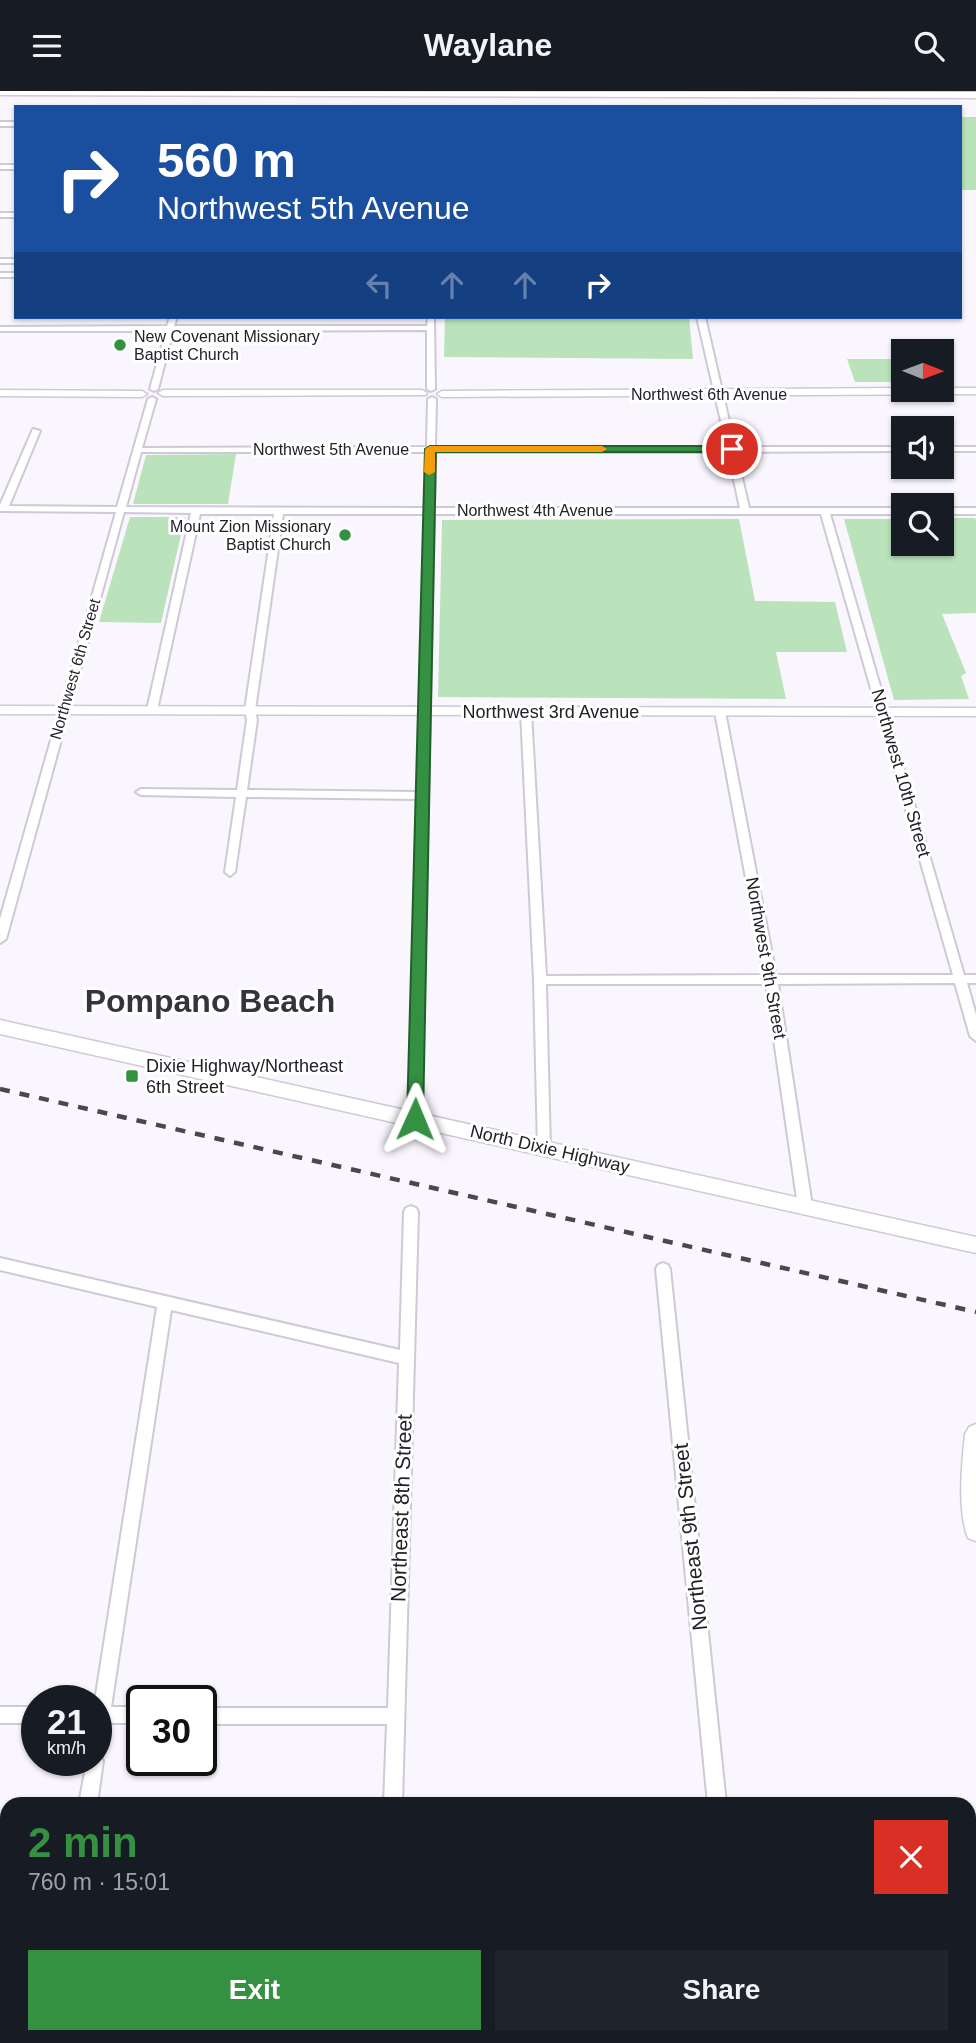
<!DOCTYPE html>
<meta charset="utf-8">
<style>
body{margin:0;font-family:Helvetica,sans-serif;background:#20242c;color:#f1f3f6;height:100vh;display:flex;flex-direction:column;font-size:26px;white-space:nowrap}
*{box-sizing:border-box;margin:0}
p{font-size:23px;color:#9ea1a6}
.icon{flex:none;width:38px;height:38px;fill:none;stroke:currentColor;stroke-width:2;stroke-linecap:round;stroke-linejoin:round}
.map{position:relative;flex:1;overflow:hidden}
.details{position:absolute;left:0px;top:1706px;width:976px;height:247px;display:flex;flex-direction:column;background:#171b24;border-radius:21px 21px 0 0;box-shadow:0 2px 5px #0004}
.details>*{flex:none}
.banner{position:absolute;left:14px;top:14px;width:948px;height:214px;border-radius:0px;box-shadow:0 2px 5px #0004;background:#1a4fa0;color:#fff;overflow:hidden}
.needle{width:46px;rotate:91deg}
.tools{position:absolute;left:891px;top:248px;display:grid;gap:14px}
.tools a{display:grid;place-items:center;width:63px;height:63px;border-radius:0px;background:#171b24;box-shadow:0 2px 5px #0004;font-size:35px}
.speed{position:absolute;left:21px;top:1594px;display:flex;gap:14px;font-size:35px;font-weight:700;text-align:center}
.speed>*{display:grid;place-content:center;width:91px;height:91px;border-radius:50%;background:#171b24;box-shadow:0 2px 5px #0004;line-height:1}
.speed small{font-size:18px;font-weight:400}
.speed .limit{border:4px solid #111;border-radius:10px;background:#fff;color:#111}
.pin{position:absolute;display:grid;place-items:center;width:60px;height:60px;color:#fff;margin:-30px;border:4px solid #fff;border-radius:50%;box-shadow:0 2px 7px #0007}
.me{position:absolute;width:77px;margin:-38px;rotate:1deg;stroke-linejoin:round;filter:drop-shadow(0 0 5px #0008)}
.turn{display:flex;align-items:center;gap:24px;height:147px;padding:0 28px;font-size:32px}
.turn .icon{width:91px;height:91px;stroke-width:2.5}
.turn b{display:block;font-size:49px;line-height:60px}
.lanes{display:flex;align-items:center;height:66px;padding:0 28px;background:#0003;justify-content:center;gap:35px;direction:ltr}
.lanes .off{opacity:.35}
.round{display:grid;place-items:center;flex:none;width:74px;height:74px;border-radius:0px;background:#20242c}
.head{display:flex;align-items:center;justify-content:space-between;height:119px;padding:0 28px}
h1{font-size:42px;font-weight:700;line-height:52px;color:#359142}
.action{display:flex;gap:14px;margin-top:auto;padding:14px 28px}
.action a{flex:1;height:80px;border-radius:0px;background:#359142;color:#fff;font-size:28px;font-weight:700;line-height:80px;text-align:center}
.action a+a{background:#20242c;color:#f1f3f6}
header{display:flex;justify-content:space-between;align-items:center;height:91px;padding:0 28px;background:#171b24;font-size:32px;font-weight:700}
.map>svg:first-child{display:block}
.green{fill:#bae3bc}
.water{fill:#c0a2e6}
.lines{fill:none;stroke-linecap:round;stroke-linejoin:round}
.street-casing{stroke:#cec9d6;stroke-width:4}
.secondary-casing{stroke:#cec9d6;stroke-width:3}
.highway-casing{stroke:#cec9d6;stroke-width:3}
.street{fill:#fff;fill-rule:evenodd}
.secondary{fill:#fff;fill-rule:evenodd}
.highway{fill:#fff;fill-rule:evenodd}
.rail{stroke:#4a474d;stroke-width:4.5;stroke-dasharray:10 10;stroke-linecap:butt}
.route{fill:#359142;stroke:#225e2b;stroke-width:2}
.slow{fill:#f59e0b}
.poi-dot{fill:#359142;stroke:#fff;stroke-width:2.5}
.labels{text-anchor:middle;dominant-baseline:central;stroke-width:6;stroke-linejoin:round;paint-order:stroke}
.far-poi-label{font-size:16px;fill:#232126;stroke:#fff;text-anchor:start}
.far-street-label{font-size:16px;fill:#232126;stroke:#fff}
.street-label{font-size:18px;fill:#232126;stroke:#fff}
.poi-label{font-size:18px;fill:#232126;stroke:#fff;text-anchor:start}
.near-street-label{font-size:21px;fill:#232126;stroke:#fff}
.town-label{font-size:32px;font-weight:bold;fill:#37333d;stroke:#fff}
</style>
<header><svg class="icon" aria-label="menu" viewBox="0 0 24 24"><path d="M4 6h16M4 12h16M4 18h16"/></svg>Waylane<svg class="icon" aria-label="search" viewBox="0 0 24 24"><circle cx="10" cy="10" r="6"/><path d="M15 15l6 6"/></svg></header>
<div class="map">
<svg width="976" height="1952" viewBox="0 0 976 1952">
<rect width="100%" height="100%" fill="#faf6fe"/>
<g class="green">
<rect x="961" y="26" width="15" height="73"/>
<polygon points="445,226 689,226 693,268 444,266"/>
<polygon points="847,268 903,268 903,291 855,291"/>
<polygon points="236,363 228,413 133,413 146,364"/>
<polygon points="130,426 185,426 161,532 99,531"/>
<polygon points="942,427 975,427 976,429 976,522 942,523 966,582 961,585 969,608 894,609 844,428 903,428 903,453 942,453"/>
<polygon points="739,428 755,510 835,511 847,561 776,561 786,608 438,606 442,429"/>
</g>
<polygon class="water" points="406,14 735,16 112,16"/>
<g class="lines">
<g class="street-casing">
<g id="street">
<rect x="0" y="31" width="16" height="4"/>
<rect x="0" y="74" width="16" height="4"/>
<rect x="0" y="122" width="16" height="4"/>
<rect x="0" y="168" width="16" height="4"/>
<rect x="0" y="182" width="16" height="4"/>
<polygon points="170,226 177,226 174,235 427,235 428,226 434,226 435,298 431,300 427,298 427,239 173,240 158,298 154,300 150,298 166,240 0,240 0,236 167,235"/>
<path d="M697,226H705L735,356H903V360L736,361L749,417H903V423H830L964,884H976V892H967L976,924V950L970,945L955,892L778,893L812,1115L810,1119L805,1121L800,1119L798,1115L766,893H546L550,1058L549,1062H539L538,1058L534,889L521,621L526,618L531,621L546,885L764,884L715,621L720,618L725,621L776,884H953L821,423H434L421,1028L419,1032H411L409,1028L417,708L246,706L235,781L230,785L225,781L236,706L141,704L136,701L141,698L237,699L247,629L245,619L274,423H200L157,619L152,622L147,619L191,422L124,421L6,848L0,852V828L116,421L0,420V414L33,338L40,340L9,415L117,416L148,308L152,306L156,308L142,357L427,356L428,308L432,306L436,308L435,356H727ZM141,361H427L425,417L126,416ZM435,361H728L740,417H434ZM283,423H425L418,701L247,699L257,629L255,619Z"/>
<rect x="942" y="356" width="34" height="4"/>
<rect x="942" y="417" width="34" height="6"/>
<polygon points="411,1115 416,1117 418,1121 402,1713 384,1713 387,1633 201,1633 201,1617 388,1617 399,1272 171,1219 111,1616 142,1616 142,1632 108,1632 104,1659 101,1665 103,1670 97,1713 79,1713 87,1670 96,1670 95,1610 157,1216 0,1179 0,1167 400,1259 404,1121 406,1117"/>
<polygon points="663,1172 668,1174 670,1178 726,1713 708,1713 656,1178 658,1174"/>
<rect x="0" y="1616" width="37" height="16"/>
<polygon points="0,1934 7,1934 7,1946 15,1946 14,1950 0,1952"/>
<polygon points="970,1938 976,1939 976,1952 870,1952 868,1946 970,1946"/>
<polygon points="42,1946 60,1946 59,1952 41,1952"/>
<rect x="378" y="1946" width="18" height="6"/>
<rect x="613" y="1946" width="18" height="6"/>
</g>
</g>
<g class="secondary-casing">
<g id="secondary">
<polygon points="903,297 903,299 942,299 942,297 976,297 976,303 442,306 437,303 442,300"/>
<polygon points="0,299 142,300 147,303 142,306 0,305"/>
<polygon points="422,299 427,302 426,304 163,305 158,302 163,299"/>
<polygon points="0,615 976,617 976,625 0,623"/>
<polygon points="0,929 976,1146 976,1162 0,943"/>
<path d="M976,1333V1450L968,1447C957,1420 962,1371 965,1343L969,1336Z"/>
</g>
</g>
<g class="highway-casing">
<polygon id="highway" points="0,0 976,1 976,7 0,4"/>
</g>
<use href="#street" class="street"/>
<use href="#secondary" class="secondary"/>
<use href="#highway" class="highway"/>
<polyline class="rail" points="0,998 976,1221"/>
</g>
<polygon class="route" points="430,355 732,355 737,358 732,361 436,361 423,1028 421,1033 409,1033 407,1028 425,358"/>
<polygon class="slow" points="430,355 602,355 607,358 602,361 435,361 435,381 429,384 424,381 425,358"/>
<g class="poi-dot">
<circle cx="120" cy="254" r="7"/>
<circle cx="345" cy="444" r="7"/>
<rect x="125" y="978" width="14" height="14" rx="3.5"/>
</g>
<g class="labels">
<g class="far-poi-label">
<text x="134" y="245">New Covenant Missionary<tspan x="134" dy="18">Baptist Church</tspan></text>
<text x="331" y="435" text-anchor="end">Mount Zion Missionary<tspan x="331" dy="18">Baptist Church</tspan></text>
</g>
<g class="far-street-label">
<text x="709" y="303">Northwest 6th Avenue</text>
<text x="331" y="358">Northwest 5th Avenue</text>
<text x="535" y="419">Northwest 4th Avenue</text>
<text transform="translate(75 578) rotate(-74)">Northwest 6th Street</text>
</g>
<g class="street-label">
<text x="551" y="621">Northwest 3rd Avenue</text>
<text transform="translate(901 682) rotate(74)">Northwest 10th Street</text>
<text transform="translate(766 867) rotate(80)">Northwest 9th Street</text>
<text transform="translate(550 1058) rotate(13)">North Dixie Highway</text>
</g>
<g class="poi-label">
<text x="146" y="975">Dixie Highway/Northeast<tspan x="146" dy="21">6th Street</tspan></text>
</g>
<g class="near-street-label">
<text transform="translate(401 1417) rotate(-88)">Northeast 8th Street</text>
<text transform="translate(690 1446) rotate(-96)">Northeast 9th Street</text>
</g>
<g class="town-label">
<text x="210" y="910">Pompano Beach</text>
</g>
</g>
</svg>
<div class="tools">
<a><svg class="needle" viewBox="-14 -14 28 28"><path d="M0-13l5 13h-10z" fill="#e53935"/><path d="M0 13l5-13h-10z" fill="#9ea1a6"/></svg></a>
<a><svg class="icon" aria-label="sound" viewBox="0 0 24 24"><path d="M4 9h4l5-4v14l-5-4H4zM17 9q2 3 0 6"/></svg></a>
<a><svg class="icon" aria-label="search" viewBox="0 0 24 24"><circle cx="10" cy="10" r="6"/><path d="M15 15l6 6"/></svg></a>
</div>
<div class="speed"><div>21<small>km/h</small></div><div class="limit">30</div></div>
<div class="pin" style="left:732px;top:358px;background:#d93025"><svg class="icon" aria-label="arrive" viewBox="0 0 24 24"><path d="M6 21V4h12l-3 4 3 4H6"/></svg></div>
<svg class="me" style="left:415px;top:1028px" viewBox="-20 -20 40 40"><path d="M0-17L14 15 0 8-14 15z" fill="#359142" stroke="#fff" stroke-width="4"/></svg>
<div class="banner">
<div class="turn"><svg class="icon" aria-label="right" viewBox="0 0 24 24"><path d="M7 20v-9h11M14 6l5 5-5 5"/></svg><div><b>560 m</b>Northwest 5th Avenue</div></div>
<div class="lanes"><svg class="icon off" aria-label="left" viewBox="0 0 24 24"><path d="M17 20v-9H6M10 6l-5 5 5 5"/></svg><svg class="icon off" aria-label="ahead" viewBox="0 0 24 24"><path d="M12 20V5M6 11l6-6 6 6"/></svg><svg class="icon off" aria-label="ahead" viewBox="0 0 24 24"><path d="M12 20V5M6 11l6-6 6 6"/></svg><svg class="icon" aria-label="right" viewBox="0 0 24 24"><path d="M7 20v-9h11M14 6l5 5-5 5"/></svg></div>
</div>
<section class="details">
<div class="head"><div><h1>2 min</h1><p>760 m · 15:01</p></div><a class="round" style="background:#d93025;color:#fff"><svg class="icon" aria-label="close" viewBox="0 0 24 24"><path d="M6 6l12 12M18 6L6 18"/></svg></a></div>
<div class="action"><a>Exit</a><a>Share</a></div>
</section>
</div>
